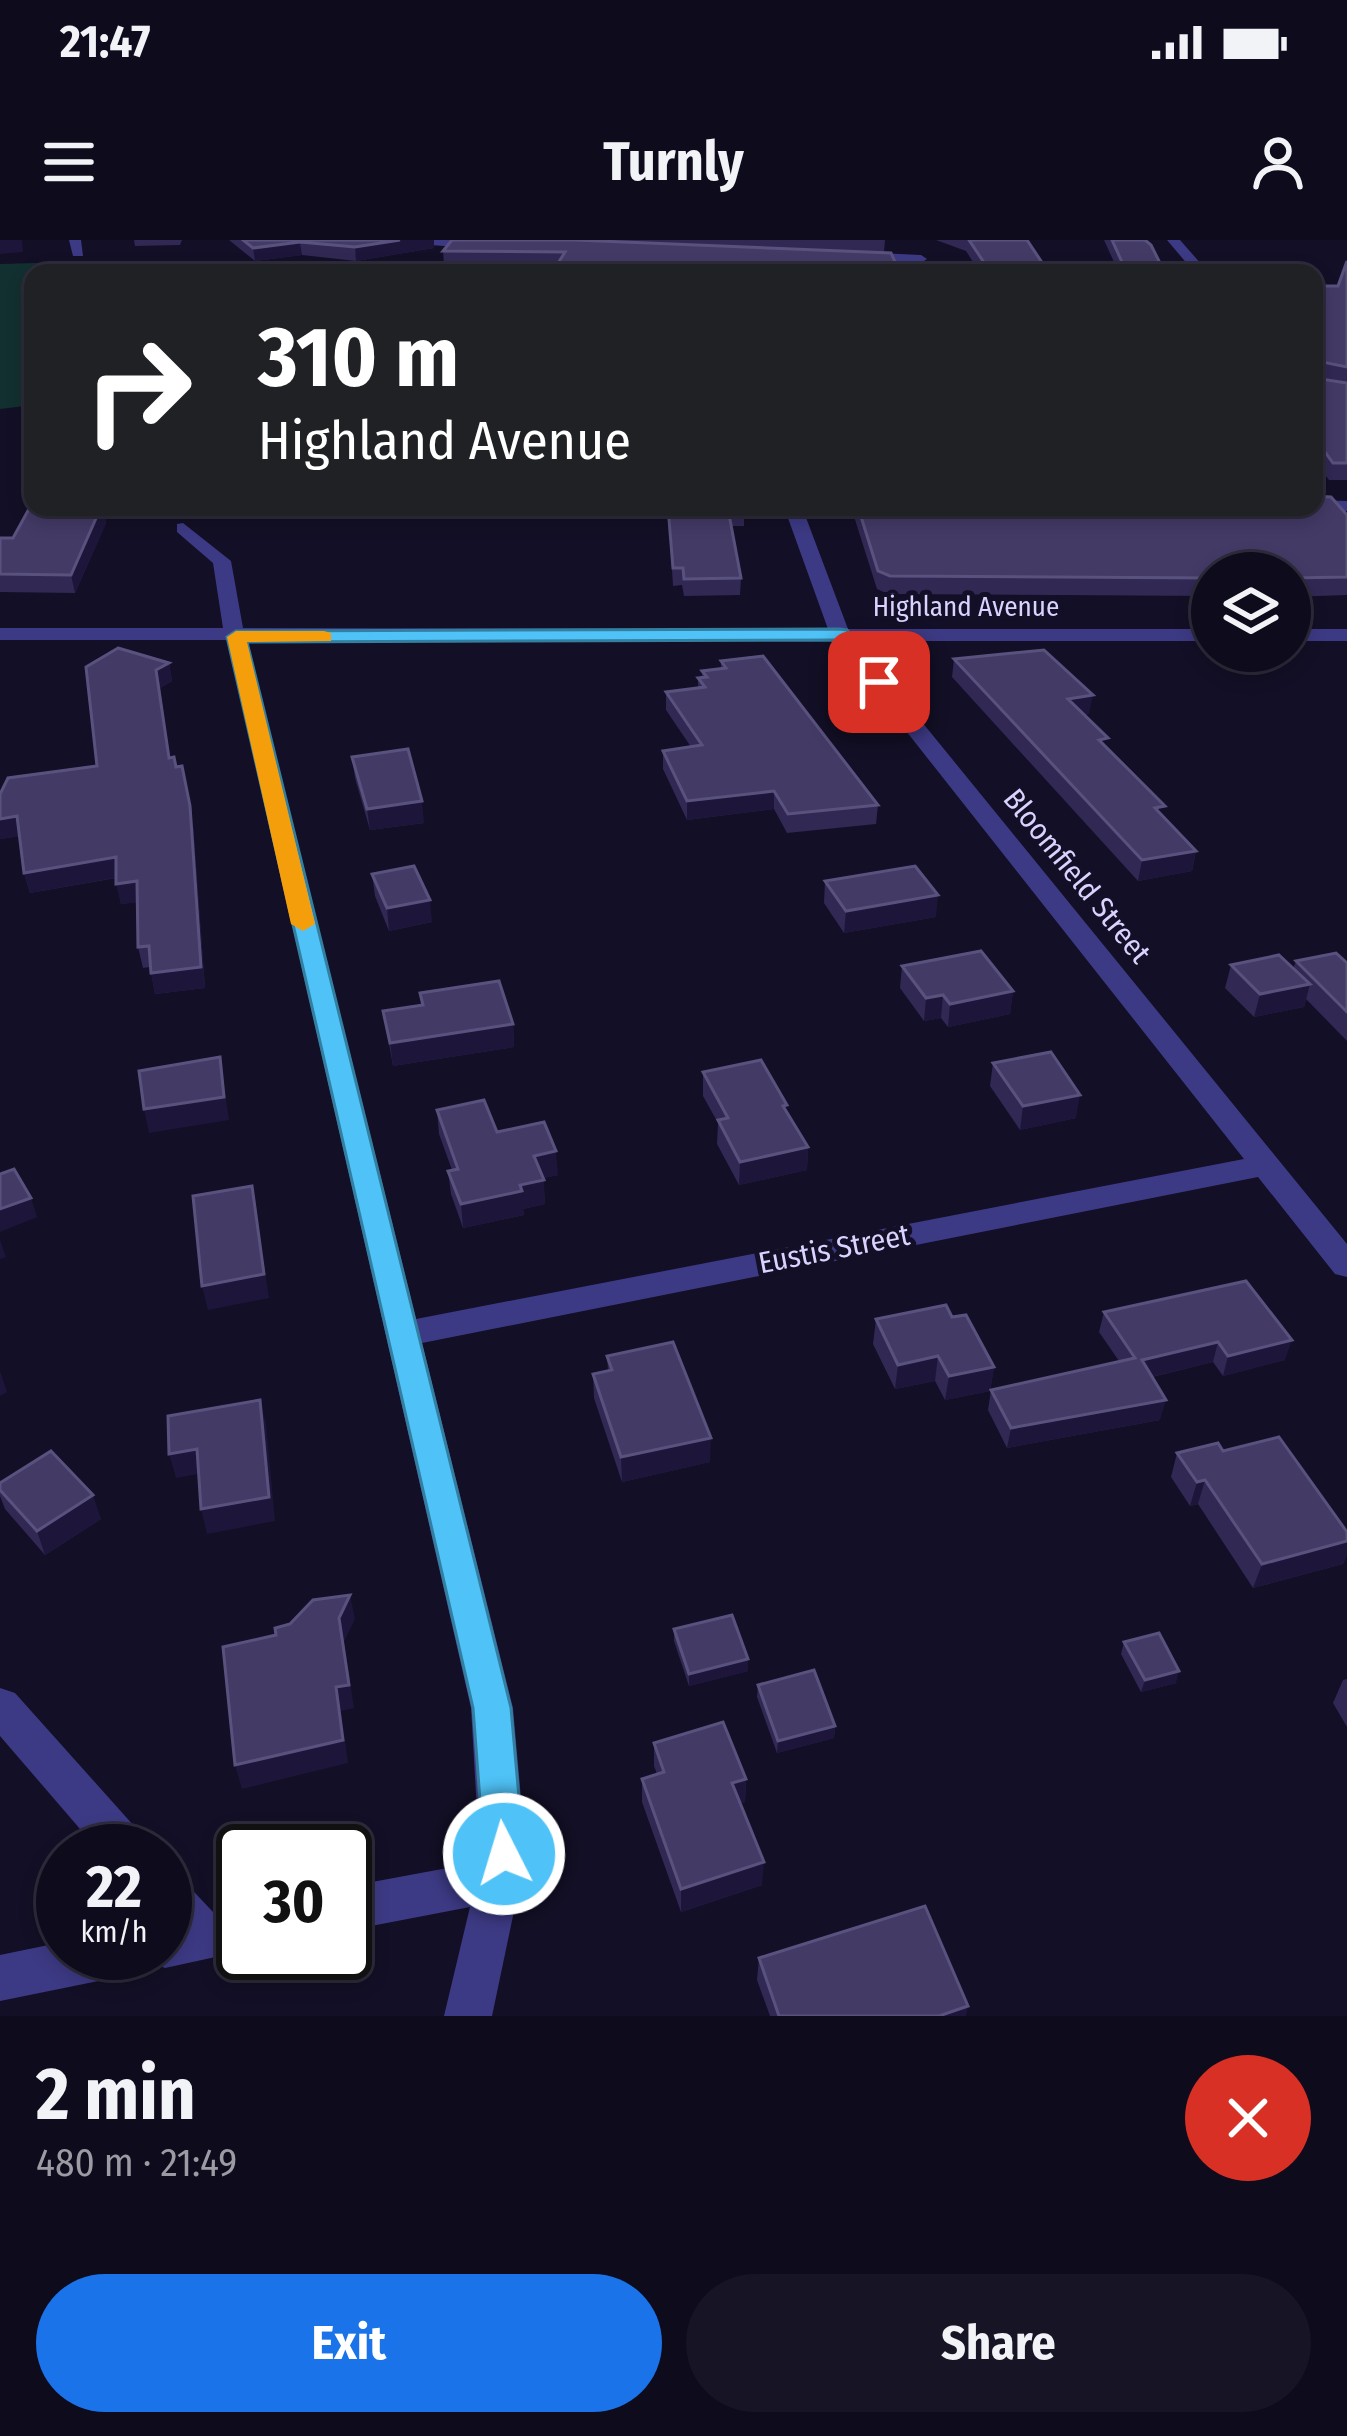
<!DOCTYPE html>
<meta charset="utf-8">
<style>
body{margin:0;font-family:"Fira Sans Condensed",sans-serif;background:#171425;color:#f1f3f6;height:100vh;display:flex;flex-direction:column;font-size:45px;white-space:nowrap}
*{box-sizing:border-box;margin:0}
p{font-size:39px;color:#9b9ba3}
.icon{flex:none;width:66px;height:66px;fill:none;stroke:currentColor;stroke-width:2;stroke-linecap:round;stroke-linejoin:round}
.map{position:relative;height:1776px;overflow:hidden}
.drawer{display:flex;flex-direction:column;background:#0e0b1c;flex:1}
.drawer>*{flex:none}
.top-card{position:absolute;left:24px;top:24px;width:1299px;height:252px;border-radius:24px;box-shadow:0 6px 18px #0003,0 0 0 3px #2e2b3b;background:#202124;color:#fff;overflow:hidden}
.buttons{position:absolute;left:1191px;top:312px;display:grid;gap:24px}
.buttons a{display:grid;place-items:center;width:120px;height:120px;border-radius:50%;background:#0e0b1c;box-shadow:0 6px 18px #0003,0 0 0 3px #2e2b3b;font-size:60px}
.speed{position:absolute;left:36px;top:1584px;display:flex;gap:24px;font-size:60px;font-weight:700;text-align:center}
.speed>*{display:grid;place-content:center;width:156px;height:156px;border-radius:50%;background:#0e0b1c;box-shadow:0 6px 18px #0003,0 0 0 3px #2e2b3b;line-height:1}
.speed small{font-size:30px;font-weight:400}
.speed .limit{border:6px solid #111;border-radius:18px;background:#fff;color:#111}
.pin{position:absolute;display:grid;place-items:center;width:102px;height:102px;color:#fff;margin:-51px;border-radius:24px;box-shadow:0 6px 18px #0006}
.me{position:absolute;width:132px;margin:-66px;rotate:355deg;stroke-linejoin:round;filter:drop-shadow(0 0 9px #0008)}
.turn{display:flex;align-items:center;gap:42px;height:252px;padding:0 36px;font-size:54px}
.turn .icon{width:156px;height:156px;stroke-width:2.5}
.turn b{display:block;font-size:84px;line-height:102px}
.round{display:grid;place-items:center;flex:none;width:126px;height:126px;border-radius:63px;background:#171425}
.summary{display:flex;align-items:center;justify-content:space-between;height:204px;padding:0 36px}
h1{font-size:72px;font-weight:700;line-height:90px}
.primary-button{display:flex;gap:24px;margin-top:auto;padding:24px 36px}
.primary-button a{flex:1;height:138px;border-radius:72px;background:#1a73e8;color:#fff;font-size:48px;font-weight:700;line-height:138px;text-align:center}
.primary-button a+a{background:#171425;color:#f1f3f6}
.status{display:flex;justify-content:space-between;align-items:center;height:84px;padding:0 60px;background:#0e0b1c;direction:ltr}
.status svg{height:33px;fill:currentColor}
header{display:flex;justify-content:space-between;align-items:center;height:156px;padding:0 36px;background:#0e0b1c;font-size:54px;font-weight:700}
.map>svg:first-child{display:block}
.green{fill:#12302f}
.lines{fill:none;stroke-linecap:round;stroke-linejoin:round}
.street{fill:#3d3a85;fill-rule:evenodd}
.wall{fill:#312854}
.shaded-wall{fill:#1d163a}
.building{fill:#433a66;stroke:#5a527e;stroke-width:3}
.route{fill:#4fc3f7;stroke:#337fa1;stroke-width:3}
.slow{fill:#f59e0b}
.labels{text-anchor:middle;dominant-baseline:central;stroke-width:10;stroke-linejoin:round;paint-order:stroke}
.far-street-label{font-size:27px;fill:#d9d4ff;stroke:#130f26}
.street-label{font-size:30px;fill:#d9d4ff;stroke:#130f26}
</style>
<div class="status"><b>21:47</b><svg viewBox="0 0 49 12"><path d="M0 12V9h3v3zM5 12V6h3v6zM10 12V3h3v9zM15 12V0h3v12zM26 1h20v11H26zM47 4h2v5h-2z"/></svg></div>
<header><svg class="icon" aria-label="menu" viewBox="0 0 24 24"><path d="M4 6h16M4 12h16M4 18h16"/></svg>Turnly<svg class="icon" aria-label="person" viewBox="0 0 24 24"><circle cx="12" cy="8" r="4"/><path d="M4 21q1-7 8-7t8 7"/></svg></header>
<div class="map">
<svg width="1347" height="1776" viewBox="0 0 1347 1776">
<rect width="100%" height="100%" fill="#130f26"/>
<polygon class="green" points="107,21 160,33 33,33 33,165 0,169 0,24"/>
<g class="lines">
<g class="street">
<polygon points="69,0 81,0 83,16 73,16"/>
<polygon points="353,0 458,0 497,5 491,9"/>
<polygon points="1167,0 1180,0 1209,33 1195,33"/>
<polygon points="857,12 921,15 927,19 921,23 852,19"/>
<polygon points="1314,260 1347,261 1347,271 1308,269 1314,267"/>
<path d="M784,267H802L848,389H1212V401H856L1347,1004V1037L1335,1034L1258,937L422,1103L513,1468L526,1614L492,1776H444L470,1667L345,1691V1647L480,1622L471,1468L227,400H0V388H223L213,323L177,292V284L183,283L231,321L243,388L828,389ZM247,400L835,401L1244,919L416,1079Z"/>
<rect x="1290" y="389" width="57" height="12"/>
<polygon points="0,1448 15,1453 143,1596 149,1611 99,1611 0,1496"/>
<polygon points="165,1631 181,1638 213,1672 243,1667 243,1711 165,1728 149,1721 146,1714 139,1729 123,1736 0,1761 0,1715 63,1702 63,1713 165,1713"/>
</g>
</g>
<g class="wall">
<polygon points="134,0 182,0 180,5 135,6"/>
<polygon points="229,0 434,0 434,8 356,21 302,15 255,21"/>
<polygon points="578,0 885,0 884,12 556,26 444,25 443,11"/>
<polygon points="936,0 1027,0 1049,33 980,33 966,11"/>
<polygon points="1104,0 1145,0 1165,33 1119,33"/>
<polygon points="1347,21 1347,240 1329,240 1314,220 1314,46 1338,46"/>
<polygon points="33,267 103,267 106,283 75,353 0,352 0,298 13,298"/>
<polygon points="668,267 744,267 744,286 731,286 741,338 740,355 684,356 682,345 673,346"/>
<polygon points="851,267 1000,268 1009,277 1088,270 1154,269 1153,267 1314,267 1347,275 1347,355 1290,357 1290,333 1212,333 1212,356 888,354 877,349"/>
<polygon points="954,419 1089,474 1084,475 1107,508 1163,576 1196,611 1192,631 1138,641 952,437"/>
<polygon points="721,421 878,565 876,584 787,593 774,569 687,580 663,529 663,511 691,507 666,470 666,452 698,448 698,438 702,438 702,431 721,428"/>
<polygon points="169,423 172,441 160,448 170,518 193,585 205,748 155,754 150,727 143,728 138,707 137,662 121,664 116,638 30,653 24,633 20,596 0,599 97,526"/>
<polygon points="352,517 424,583 370,590 355,538"/>
<polygon points="372,634 432,682 389,691 375,656"/>
<polygon points="825,641 936,677 844,693 824,663"/>
<polygon points="1296,721 1347,723 1347,801 1306,759 1304,767 1254,777 1225,748 1231,725 1293,729"/>
<polygon points="902,726 1013,751 1010,774 948,787 941,778 924,781 900,748"/>
<polygon points="420,753 513,784 514,807 393,826 383,771 421,765"/>
<polygon points="993,823 1076,878 1020,890 990,846"/>
<polygon points="703,832 786,871 808,907 807,930 739,945 717,904 718,883 703,856"/>
<polygon points="437,870 497,892 558,935 543,938 545,964 523,969 524,975 463,988 451,954 448,931 452,930 439,894"/>
<polygon points="1104,1072 1285,1120 1223,1136 1213,1122 1152,1137 1160,1180 1007,1208 988,1170 991,1150 1119,1121 1099,1092"/>
<polygon points="952,1077 994,1127 990,1151 945,1160 935,1141 895,1149 873,1104 876,1079"/>
<polygon points="607,1116 710,1222 622,1242 594,1158 593,1134 608,1131"/>
<polygon points="1223,1211 1347,1292 1347,1314 1343,1324 1253,1348 1198,1264 1190,1266 1171,1237 1177,1213"/>
<polygon points="0,1243 101,1279 45,1315 5,1269 0,1256"/>
<polygon points="674,1389 748,1431 689,1446 674,1401"/>
<polygon points="1124,1402 1176,1443 1141,1452 1121,1414"/>
<polygon points="1347,1439 1347,1487 1333,1463 1343,1440"/>
<polygon points="758,1445 835,1486 834,1498 777,1513 757,1457"/>
<polygon points="654,1503 746,1539 745,1562 740,1563 762,1645 681,1672 642,1562 642,1539 657,1534 654,1526"/>
<polygon points="759,1718 966,1776 770,1776 757,1740"/>
</g>
<g class="shaded-wall">
<polygon points="0,0 22,0 23,12 0,14"/>
<polygon points="400,0 434,0 434,8 356,21 355,7"/>
<polygon points="300,2 302,15 255,21 253,8"/>
<polygon points="101,267 106,283 75,353 71,335"/>
<polygon points="169,423 172,441 160,448 173,537 156,430"/>
<polygon points="1093,455 1089,474 1065,478 1068,459"/>
<polygon points="774,551 774,569 687,580 687,561"/>
<polygon points="422,561 424,583 370,590 367,569"/>
<polygon points="190,566 193,585 205,748 155,754 151,733"/>
<polygon points="17,576 22,596 0,599 0,579"/>
<polygon points="1196,611 1192,631 1138,641 1142,620"/>
<polygon points="116,617 120,637 30,653 24,633"/>
<polygon points="137,641 141,662 121,664 116,644"/>
<polygon points="938,655 936,677 844,693 846,671"/>
<polygon points="430,660 432,682 389,691 387,668"/>
<polygon points="1310,744 1304,767 1254,777 1260,754"/>
<polygon points="1013,751 1010,774 948,787 950,764"/>
<polygon points="943,755 941,778 924,781 926,758"/>
<polygon points="513,784 514,807 393,826 390,803"/>
<polygon points="220,817 229,880 149,893 144,869"/>
<polygon points="1080,855 1076,878 1020,890 1023,866"/>
<polygon points="808,907 807,930 739,945 740,922"/>
<polygon points="556,911 558,935 535,940 534,916"/>
<polygon points="544,940 545,964 523,969 524,975 463,988 461,964 520,945"/>
<polygon points="252,946 269,1058 208,1070 202,1046"/>
<polygon points="31,958 37,977 0,992 0,969"/>
<polygon points="0,1000 6,1017 0,1019"/>
<polygon points="1292,1100 1285,1120 1223,1136 1228,1116"/>
<polygon points="1218,1102 1213,1122 1138,1140 1142,1120"/>
<polygon points="938,1116 935,1141 895,1149 898,1125"/>
<polygon points="994,1127 990,1151 945,1160 949,1136"/>
<polygon points="0,1131 7,1152 0,1156"/>
<polygon points="260,1160 266,1184 275,1281 207,1294 201,1269"/>
<polygon points="1166,1160 1160,1180 1007,1208 1011,1188"/>
<polygon points="711,1198 710,1222 622,1242 621,1217"/>
<polygon points="197,1209 204,1233 176,1238 169,1214"/>
<polygon points="1205,1240 1198,1264 1190,1266 1197,1242"/>
<polygon points="93,1255 101,1279 45,1315 37,1291"/>
<polygon points="1347,1301 1347,1314 1343,1324 1253,1348 1262,1324"/>
<polygon points="350,1355 355,1379 344,1402 354,1468 341,1471 348,1523 242,1549 235,1525 336,1447 339,1378"/>
<polygon points="748,1419 748,1431 689,1446 689,1434"/>
<polygon points="1179,1431 1176,1443 1141,1452 1145,1440"/>
<polygon points="835,1486 834,1498 777,1513 778,1501"/>
<polygon points="746,1539 745,1562 731,1567 732,1543"/>
<polygon points="764,1622 762,1645 681,1672 681,1649"/>
<polygon points="968,1766 966,1776 939,1776"/>
</g>
<g class="building">
<polygon points="243,0 400,0 355,7 300,2 253,8"/>
<polygon points="452,0 575,0 891,13 900,33 552,33 565,12 443,11"/>
<polygon points="969,0 1027,0 1049,33 991,33"/>
<polygon points="1112,0 1145,0 1151,5 1165,33 1127,33"/>
<polygon points="1347,21 1347,127 1318,121 1314,124 1314,46 1338,46"/>
<polygon points="1314,136 1314,138 1347,143 1347,223 1333,223 1314,197 1317,146 1314,145"/>
<polygon points="1314,256 1331,257 1347,275 1347,337 1290,338 1290,333 1212,333 1212,338 890,336 878,331 858,267 1000,268 1009,277 1023,267 1087,267 1088,270 1166,269 1165,267 1314,267"/>
<polygon points="30,267 101,267 71,335 0,334 0,298 13,298"/>
<polygon points="668,267 744,267 745,269 728,269 741,338 684,339 683,328 673,328"/>
<polygon points="118,408 169,423 156,430 169,518 174,517 176,527 182,526 190,566 201,727 151,733 149,706 138,707 137,641 116,644 116,617 24,633 17,576 0,579 0,554 8,538 97,526 86,427"/>
<polygon points="1044,410 1093,455 1068,459 1108,498 1099,500 1165,566 1155,568 1196,611 1142,620 954,419"/>
<polygon points="763,416 878,565 788,574 774,551 687,561 663,511 702,505 666,452 705,447 698,438 707,437 702,431 726,428 721,421"/>
<polygon points="408,509 422,561 367,569 352,517"/>
<polygon points="414,626 430,660 387,668 372,634"/>
<polygon points="915,626 938,655 846,671 825,641"/>
<polygon points="981,711 1013,751 950,764 943,755 926,758 902,726"/>
<polygon points="1336,713 1347,723 1347,772 1296,721"/>
<polygon points="1279,715 1310,744 1260,754 1231,725"/>
<polygon points="499,741 513,784 390,803 383,771 423,765 420,753"/>
<polygon points="1051,812 1080,855 1023,866 993,823"/>
<polygon points="220,817 224,857 144,869 139,831"/>
<polygon points="761,820 787,865 783,866 808,907 740,922 718,880 728,878 703,832"/>
<polygon points="484,860 497,892 544,882 556,911 534,916 544,940 520,945 522,951 461,964 448,931 458,929 437,870"/>
<polygon points="14,929 31,958 0,969 0,934"/>
<polygon points="252,946 264,1034 202,1046 193,956"/>
<polygon points="1246,1041 1292,1100 1228,1116 1218,1102 1142,1120 1166,1160 1011,1188 991,1150 1135,1118 1104,1072"/>
<polygon points="946,1065 952,1077 966,1075 994,1127 949,1136 938,1116 898,1125 876,1079"/>
<polygon points="673,1102 711,1198 621,1217 593,1134 612,1130 607,1116"/>
<polygon points="260,1160 269,1257 201,1269 197,1209 169,1214 168,1176"/>
<polygon points="1279,1197 1347,1292 1347,1301 1262,1324 1205,1240 1197,1242 1177,1213 1218,1203 1223,1211"/>
<polygon points="51,1211 93,1255 37,1291 0,1250 0,1243"/>
<polygon points="350,1355 339,1378 349,1445 336,1447 343,1500 235,1525 223,1407 276,1395 275,1388 290,1384 313,1360"/>
<polygon points="732,1375 748,1419 689,1434 674,1389"/>
<polygon points="1159,1393 1179,1431 1145,1440 1124,1402"/>
<polygon points="814,1430 835,1486 778,1501 758,1445"/>
<polygon points="723,1482 746,1539 732,1543 764,1622 681,1649 642,1539 664,1532 654,1503"/>
<polygon points="925,1666 968,1766 939,1776 779,1776 759,1718"/>
</g>
<polygon class="route" points="840,389 847,390 886,438 886,446 872,446 835,400 247,402 511,1468 524,1614 518,1628 504,1633 490,1628 484,1614 473,1468 227,397 236,391"/>
<polygon class="slow" points="324,391 331,393 331,401 247,402 315,684 303,691 291,684 227,397 236,391"/>
<g class="labels">
<g class="far-street-label">
<text x="966" y="367">Highland Avenue</text>
</g>
<g class="street-label">
<text transform="translate(1077 636) rotate(51)">Bloomfield Street</text>
<text transform="translate(834 1009) rotate(-11)">Eustis Street</text>
</g>
</g>
</svg>
<div class="buttons">
<a><svg class="icon" aria-label="layers" viewBox="0 0 24 24"><path d="M12 4l9 5-9 5-9-5zM3 14l9 5 9-5"/></svg></a>
</div>
<div class="speed"><div>22<small>km/h</small></div><div class="limit">30</div></div>
<div class="pin" style="left:879px;top:442px;background:#d93025"><svg class="icon" aria-label="arrive" viewBox="0 0 24 24"><path d="M6 21V4h12l-3 4 3 4H6"/></svg></div>
<svg class="me" style="left:504px;top:1614px" viewBox="-20 -20 40 40"><circle r="17" fill="#4fc3f7" stroke="#fff" stroke-width="3"/><path d="M0-11L8 9 0 5-8 9z" fill="#fff"/></svg>
<div class="top-card">
<div class="turn"><svg class="icon" aria-label="right" viewBox="0 0 24 24"><path d="M7 20v-9h11M14 6l5 5-5 5"/></svg><div><b>310 m</b>Highland Avenue</div></div>
</div>
</div>
<section class="drawer">
<div class="summary"><div><h1>2 min</h1><p>480 m · 21:49</p></div><a class="round" style="background:#d93025;color:#fff"><svg class="icon" aria-label="close" viewBox="0 0 24 24"><path d="M6 6l12 12M18 6L6 18"/></svg></a></div>
<div class="primary-button"><a>Exit</a><a>Share</a></div>
</section>
